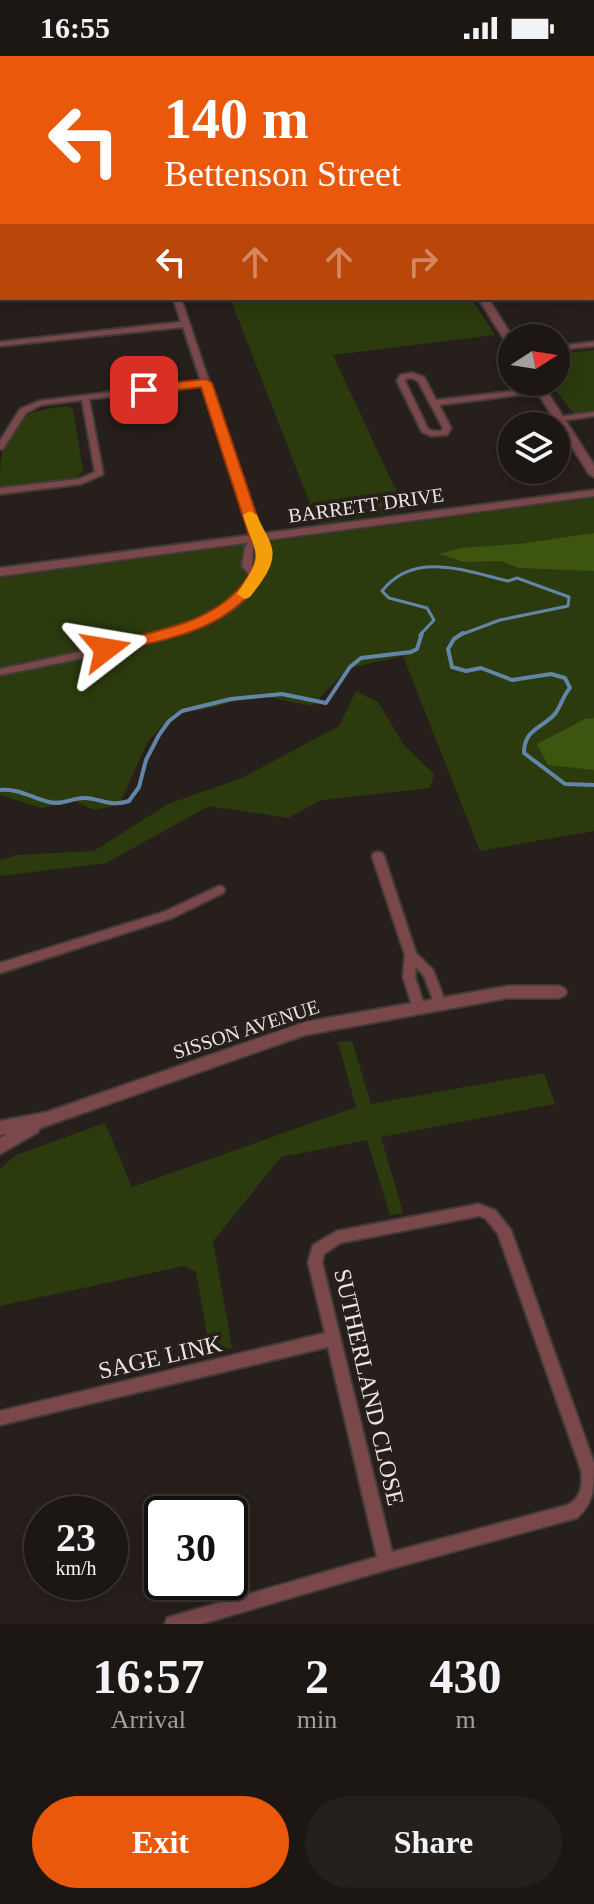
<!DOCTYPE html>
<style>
body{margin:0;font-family:Georgia,serif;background:#25201d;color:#f1f3f6;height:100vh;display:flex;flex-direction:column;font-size:30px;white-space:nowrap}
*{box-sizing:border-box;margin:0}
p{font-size:26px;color:#a09fa0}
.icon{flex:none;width:44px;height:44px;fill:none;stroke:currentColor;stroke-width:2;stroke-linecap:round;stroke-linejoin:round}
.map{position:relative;height:1568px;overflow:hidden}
.panel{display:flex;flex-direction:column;background:#1d1714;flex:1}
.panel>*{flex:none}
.guide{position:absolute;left:0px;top:0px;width:594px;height:244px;box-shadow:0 4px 20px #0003,0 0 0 2px #3b3634;background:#ea580c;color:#fff;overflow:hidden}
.needle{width:52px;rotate:78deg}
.fabs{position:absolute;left:498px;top:268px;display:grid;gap:16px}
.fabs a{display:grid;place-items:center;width:72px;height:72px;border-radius:50%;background:#1d1714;box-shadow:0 4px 20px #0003,0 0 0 2px #3b3634;font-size:40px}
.speed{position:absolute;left:24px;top:1440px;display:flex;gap:16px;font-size:40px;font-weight:700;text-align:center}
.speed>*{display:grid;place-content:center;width:104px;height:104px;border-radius:50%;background:#1d1714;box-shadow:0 4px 20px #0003,0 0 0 2px #3b3634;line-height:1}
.speed small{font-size:20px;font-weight:400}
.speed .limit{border:4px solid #111;border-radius:12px;background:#fff;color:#111}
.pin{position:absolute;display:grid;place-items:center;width:68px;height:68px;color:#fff;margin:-34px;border-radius:16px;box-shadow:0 4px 12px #0006}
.me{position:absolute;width:88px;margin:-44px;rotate:76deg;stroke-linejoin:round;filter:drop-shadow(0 0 6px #0008)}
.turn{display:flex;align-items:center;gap:28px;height:168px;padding:0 32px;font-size:36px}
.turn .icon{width:104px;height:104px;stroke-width:2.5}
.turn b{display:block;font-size:56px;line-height:68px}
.lanes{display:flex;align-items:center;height:76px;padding:0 32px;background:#0003;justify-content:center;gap:40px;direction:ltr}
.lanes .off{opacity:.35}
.eta{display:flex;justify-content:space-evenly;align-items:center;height:136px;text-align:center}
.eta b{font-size:48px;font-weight:700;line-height:56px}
.primary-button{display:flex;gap:16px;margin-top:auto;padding:16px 32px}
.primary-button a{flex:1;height:92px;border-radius:48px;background:#ea580c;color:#fff;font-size:32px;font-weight:700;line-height:92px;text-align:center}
.primary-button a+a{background:#25201d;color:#f1f3f6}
.status{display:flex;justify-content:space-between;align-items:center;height:56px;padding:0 40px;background:#1d1714;direction:ltr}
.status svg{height:22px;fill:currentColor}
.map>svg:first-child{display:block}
.green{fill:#2c3b0e}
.forest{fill:#3e550f}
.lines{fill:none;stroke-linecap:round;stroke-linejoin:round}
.stream-far1{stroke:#6386a8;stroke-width:3}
.stream{stroke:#6386a8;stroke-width:4}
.minor-casing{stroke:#423b37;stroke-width:4}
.tertiary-casing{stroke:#423b37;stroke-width:4}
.primary-casing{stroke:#423b37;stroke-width:4}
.minor{fill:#7a474b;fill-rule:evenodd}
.tertiary{fill:#7a474b;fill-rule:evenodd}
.primary{fill:#d26874;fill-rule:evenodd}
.route{fill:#ea580c;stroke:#983908;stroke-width:2}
.slow{fill:#f59e0b}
.labels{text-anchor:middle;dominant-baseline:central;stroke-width:8;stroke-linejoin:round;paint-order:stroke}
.street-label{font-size:20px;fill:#eae5e2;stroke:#271f1b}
.near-street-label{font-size:24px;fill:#eae5e2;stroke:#271f1b}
</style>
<div class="status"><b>16:55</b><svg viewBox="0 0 49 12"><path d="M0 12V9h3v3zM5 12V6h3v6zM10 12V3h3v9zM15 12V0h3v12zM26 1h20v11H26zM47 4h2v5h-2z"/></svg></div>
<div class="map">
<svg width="594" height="1568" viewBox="0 0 594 1568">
<rect width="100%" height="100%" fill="#271f1b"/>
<g class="green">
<polygon points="230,242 471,242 495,279 333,299 391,424 408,454 318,468"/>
<polygon points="594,294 594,356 575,359 549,326 556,326 556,298"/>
<path d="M66,350L73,353L83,415L77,422L0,432C0,376 8,356 66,350Z"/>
<polygon points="594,442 594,775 480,795 403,600 349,612 312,650 257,639 211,652 174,658 148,685 119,749 94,754 74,745 42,752 0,739 0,522"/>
<polygon points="356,635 378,646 404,689 434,718 430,732 321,744 288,762 209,750 106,807 0,820 0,804 17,799 94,795 168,748 242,722 339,670"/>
<polygon points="352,985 371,1048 544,1017 555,1048 381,1081 403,1157 390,1159 367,1084 281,1101 213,1185 232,1292 210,1297 196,1216 184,1210 0,1250 0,1113 16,1099 105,1067 132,1131 356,1051 338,986"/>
</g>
<g class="forest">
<polygon points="594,477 594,515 519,512 501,505 464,506 439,498 461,492 519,488"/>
<polygon points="594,662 594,714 548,709 537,688 585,663"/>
</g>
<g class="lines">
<path class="stream-far1" d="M420,579L434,564L427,552L389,542L382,535C414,494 465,515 508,525L517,522L569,541L568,550L500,564L460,579"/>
<g class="stream">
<path d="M463,577L454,583L448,593L452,611L466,615L481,612L512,624L551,618L565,622L570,632C562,641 561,651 554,659C540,673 524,674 524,697L565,728L594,729"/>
<path d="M0,734C18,732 32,742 49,746C63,750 73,741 85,742C101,743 112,751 129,745L139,731L146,704L159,679L169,665L182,655L231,643L282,638L326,647L350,611L361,602L411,596L417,593L422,577"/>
</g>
<g class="minor-casing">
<g id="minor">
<polygon points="594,0 594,3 587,2 588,1"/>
<polygon points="2,74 2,78 0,79 0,75"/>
<rect x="592" y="85" width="2" height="4"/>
<rect x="592" y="135" width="2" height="4"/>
<rect x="592" y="184" width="2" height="5"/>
<rect x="592" y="225" width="2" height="5"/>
<path d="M173,242H181L261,481L268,489C266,506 264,521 253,535C223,571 169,580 126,591C84,602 42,611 0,619V613C43,604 85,595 128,584C156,577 185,571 211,558C228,549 243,537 251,521L242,510L245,491L252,482L202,330L89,343L103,417L102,419L81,428L0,438V432L79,423L95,416L82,344L41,349L26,357L3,393H0V385L20,353L39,345L201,325L183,271L0,290V286L181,266ZM257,487L259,490L255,514L252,510L253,491Z"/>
<polygon points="594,286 594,290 556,294 556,290"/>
<path d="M412,317L424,321L436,344L541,332L545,334L541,336L439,349L451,372L447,379L431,380L422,376L397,325L400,319ZM411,322L418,325L443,372L441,375H433L428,373L405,325L406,323Z"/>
<polygon points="594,356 594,360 559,365 555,363 559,361"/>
<polygon points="378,796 382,797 384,800 416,897 433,914 446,948 444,952 440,953 436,952 424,920 416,911 415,921 425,952 423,956 419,957 415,956 413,952 403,921 405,899 372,800 374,797"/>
<polygon points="219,830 223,831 225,834 223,837 172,862 0,917 0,907 164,856"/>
<path d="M479,1148L495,1154L511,1174L594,1407C594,1431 594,1447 577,1462L386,1514L201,1568H165L167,1562L173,1560L377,1501L328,1291L0,1369V1355L325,1277L308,1206L313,1189L337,1175ZM479,1160L485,1162L498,1178L581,1414C583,1430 582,1440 568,1449L392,1496L322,1206L324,1198L340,1187Z"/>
</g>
</g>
<g class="tertiary-casing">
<g id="tertiary">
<polygon points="330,0 338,0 339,2 331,2"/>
<rect x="0" y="139" width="2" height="6"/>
<polygon points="478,242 488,242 513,282 512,291 507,288"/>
<polygon points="531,326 541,326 594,409 594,421 589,418"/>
<polygon points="594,434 594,440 0,520 0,512"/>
<polygon points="508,930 559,930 564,932 567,936 564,940 559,942 508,942 305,979 40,1072 38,1076 0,1098 0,1082 7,1078 0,1079 0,1065 47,1056 305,966"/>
</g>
</g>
<g class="primary-casing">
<g id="primary">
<rect x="592" y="11" width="2" height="6"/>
<rect x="0" y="56" width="2" height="6"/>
</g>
</g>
<use href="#minor" class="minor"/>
<use href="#tertiary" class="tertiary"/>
<use href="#primary" class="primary"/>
</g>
<path class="route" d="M206,323L212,327L264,481C275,493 272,507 264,520C227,577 167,582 106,598L100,597V589C153,575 216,569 248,521C257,507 260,495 250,482L201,331L144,338L138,334L144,330Z"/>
<path class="slow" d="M250,455L257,459C261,470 268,479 271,489C278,508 260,527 250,541L245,543L237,538C265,495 257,504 243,459Z"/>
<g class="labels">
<g class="street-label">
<text transform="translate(366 449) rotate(-8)">BARRETT DRIVE</text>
<text transform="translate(246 973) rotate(-18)">SISSON AVENUE</text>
</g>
<g class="near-street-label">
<text transform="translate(160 1301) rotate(-13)">SAGE LINK</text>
<text transform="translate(369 1331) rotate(77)">SUTHERLAND CLOSE</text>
</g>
</g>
</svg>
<div class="fabs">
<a><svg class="needle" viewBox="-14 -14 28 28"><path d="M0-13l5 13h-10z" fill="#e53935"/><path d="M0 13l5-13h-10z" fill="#a09fa0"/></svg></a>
<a><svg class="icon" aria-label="layers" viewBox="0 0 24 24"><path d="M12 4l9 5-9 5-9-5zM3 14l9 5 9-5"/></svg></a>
</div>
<div class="speed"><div>23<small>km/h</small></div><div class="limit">30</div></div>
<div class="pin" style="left:144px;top:334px;background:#d93025"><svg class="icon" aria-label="arrive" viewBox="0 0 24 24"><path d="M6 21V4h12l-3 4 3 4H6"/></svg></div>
<svg class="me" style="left:106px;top:593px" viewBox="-20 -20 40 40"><path d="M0-17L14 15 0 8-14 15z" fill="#ea580c" stroke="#fff" stroke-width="4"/></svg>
<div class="guide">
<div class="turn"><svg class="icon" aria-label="left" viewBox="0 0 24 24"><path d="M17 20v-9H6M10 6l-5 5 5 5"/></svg><div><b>140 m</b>Bettenson Street</div></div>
<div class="lanes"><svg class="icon" aria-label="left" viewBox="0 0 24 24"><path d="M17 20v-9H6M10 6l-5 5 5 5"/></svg><svg class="icon off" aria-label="ahead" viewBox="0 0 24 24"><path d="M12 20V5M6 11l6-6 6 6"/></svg><svg class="icon off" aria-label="ahead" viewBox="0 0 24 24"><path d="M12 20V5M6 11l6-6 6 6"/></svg><svg class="icon off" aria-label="right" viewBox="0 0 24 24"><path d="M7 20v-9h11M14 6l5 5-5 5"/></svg></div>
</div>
</div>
<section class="panel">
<div class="eta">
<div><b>16:57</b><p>Arrival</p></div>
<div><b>2</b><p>min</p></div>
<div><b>430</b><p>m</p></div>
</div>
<div class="primary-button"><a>Exit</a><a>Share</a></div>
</section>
